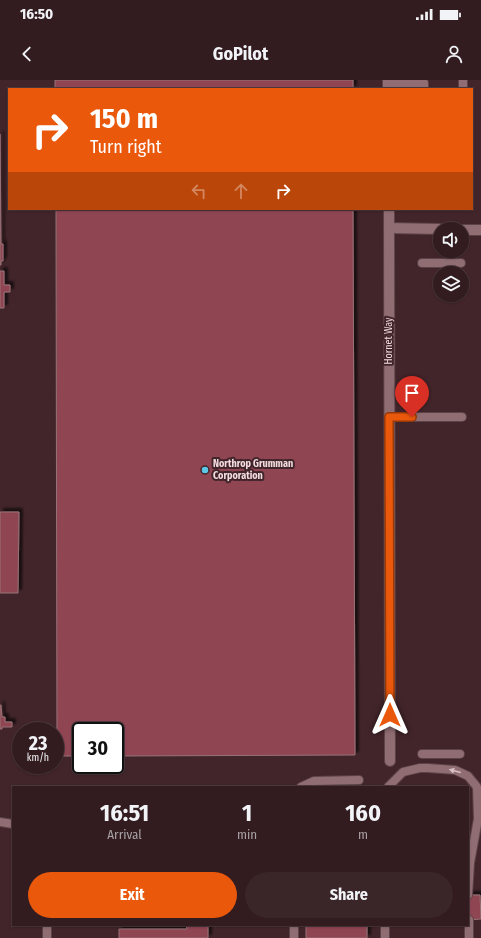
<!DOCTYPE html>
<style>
body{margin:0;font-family:"Fira Sans Condensed",sans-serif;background:#3a2529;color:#f1f3f6;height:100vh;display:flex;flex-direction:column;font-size:15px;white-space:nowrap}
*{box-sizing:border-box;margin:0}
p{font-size:13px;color:#a8a1a5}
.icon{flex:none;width:22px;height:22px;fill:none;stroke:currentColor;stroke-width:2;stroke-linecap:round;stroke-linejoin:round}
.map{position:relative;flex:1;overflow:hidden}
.drawer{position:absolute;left:12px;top:706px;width:457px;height:140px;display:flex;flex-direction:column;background:#321c20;border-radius:0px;box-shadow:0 1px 3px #0004,0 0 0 1px #4d3a3e}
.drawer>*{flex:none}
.banner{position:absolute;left:8px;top:8px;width:465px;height:122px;border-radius:0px;box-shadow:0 1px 3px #0004,0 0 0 1px #4d3a3e;background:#ea580c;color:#fff;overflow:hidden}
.fabs{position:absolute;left:433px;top:142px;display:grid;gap:8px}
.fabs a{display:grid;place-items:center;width:36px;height:36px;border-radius:50%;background:#321c20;box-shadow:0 1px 3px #0004,0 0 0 1px #4d3a3e;font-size:20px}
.speed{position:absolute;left:12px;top:642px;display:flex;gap:8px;font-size:20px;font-weight:700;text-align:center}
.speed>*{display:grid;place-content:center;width:52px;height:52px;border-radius:50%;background:#321c20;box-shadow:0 1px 3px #0004,0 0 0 1px #4d3a3e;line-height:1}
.speed small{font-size:10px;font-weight:400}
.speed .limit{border:2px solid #111;border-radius:6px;background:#fff;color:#111}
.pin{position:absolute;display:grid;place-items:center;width:34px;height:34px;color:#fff;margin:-41px -17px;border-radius:50% 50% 50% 0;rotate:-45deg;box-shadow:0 0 4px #0007}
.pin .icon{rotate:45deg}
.me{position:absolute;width:44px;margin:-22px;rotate:0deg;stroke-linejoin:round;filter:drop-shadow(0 0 3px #0008)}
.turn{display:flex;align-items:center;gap:14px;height:84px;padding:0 16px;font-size:18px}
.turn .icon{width:52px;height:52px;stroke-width:2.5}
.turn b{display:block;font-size:28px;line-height:34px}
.lanes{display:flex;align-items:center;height:38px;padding:0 16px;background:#0003;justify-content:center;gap:20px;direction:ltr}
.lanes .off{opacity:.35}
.eta{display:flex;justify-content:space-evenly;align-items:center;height:68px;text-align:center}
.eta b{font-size:24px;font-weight:700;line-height:28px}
.action{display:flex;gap:8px;margin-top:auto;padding:8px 16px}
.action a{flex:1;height:46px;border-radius:24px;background:#ea580c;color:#fff;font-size:16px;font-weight:700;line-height:46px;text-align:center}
.action a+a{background:#3a2529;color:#f1f3f6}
.status{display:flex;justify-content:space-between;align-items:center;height:28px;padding:0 20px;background:#321c20;direction:ltr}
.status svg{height:11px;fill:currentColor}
header{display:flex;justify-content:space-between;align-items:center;height:52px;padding:0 16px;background:#321c20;font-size:18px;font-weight:700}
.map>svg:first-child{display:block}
.building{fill:#904553;stroke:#967378;filter:url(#shadow)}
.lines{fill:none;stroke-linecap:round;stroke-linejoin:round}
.lane-casing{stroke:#5c4347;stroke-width:10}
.street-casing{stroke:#5c4347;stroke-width:12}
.secondary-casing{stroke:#5c4347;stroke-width:12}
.lane{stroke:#906d72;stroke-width:8}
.street{stroke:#906d72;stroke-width:10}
.secondary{stroke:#906d72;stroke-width:10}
.oneway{fill:#d9c0c4}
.route-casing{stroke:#983908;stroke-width:10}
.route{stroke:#ea580c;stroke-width:7}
.poi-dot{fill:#5ac8e6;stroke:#42252a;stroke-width:1.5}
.labels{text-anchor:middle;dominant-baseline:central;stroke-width:4;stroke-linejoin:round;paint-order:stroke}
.street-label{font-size:10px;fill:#f1dcdf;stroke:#42252a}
.poi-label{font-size:10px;font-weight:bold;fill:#f1dcdf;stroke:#42252a;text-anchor:start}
</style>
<div class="status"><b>16:50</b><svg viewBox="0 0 49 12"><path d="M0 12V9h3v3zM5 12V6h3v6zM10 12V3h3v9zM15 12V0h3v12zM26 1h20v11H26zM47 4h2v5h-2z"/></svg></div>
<header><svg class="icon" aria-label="back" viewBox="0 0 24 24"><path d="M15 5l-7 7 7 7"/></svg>GoPilot<svg class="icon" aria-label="person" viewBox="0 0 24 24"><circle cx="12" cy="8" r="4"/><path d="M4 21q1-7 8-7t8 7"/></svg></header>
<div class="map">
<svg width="481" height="858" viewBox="0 0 481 858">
<defs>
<filter id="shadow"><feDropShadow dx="3.5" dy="-3.5" stdDeviation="1" flood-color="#0009"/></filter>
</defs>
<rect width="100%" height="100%" fill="#42252a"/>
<g class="building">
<rect x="55" y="0" width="298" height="9"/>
<polygon points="0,54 1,164 3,164 3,181 1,181 1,185 0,185"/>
<polygon points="56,129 353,129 355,675 115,676 115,651 81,651 81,676 57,676"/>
<polygon points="0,191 4,191 4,205 10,205 10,212 4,212 4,228 0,228"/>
<polygon points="0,432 19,432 18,513 0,513"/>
<polygon points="0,625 1,625 2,637 5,637 5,642 12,642 12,647 2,647 2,649 0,649"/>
<polygon points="468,815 480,815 481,839 468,840"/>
<polygon points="186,845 208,845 208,858 119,858 119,849 187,849"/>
<rect x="306" y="845" width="61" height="13"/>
</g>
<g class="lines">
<g class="lane-casing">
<g id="lane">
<polyline points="388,4 424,3 424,9"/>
<polyline points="463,9 463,0"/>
<polyline points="422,183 461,183"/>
<polyline points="389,337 462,337"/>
<polyline points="422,674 460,674"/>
<polyline points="301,707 314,701 359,700"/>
<polyline points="388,707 403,692 420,688 428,688 455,690 468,696 477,707 478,739 470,783 468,815"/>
<polyline points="0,742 13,744"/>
<polyline points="469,840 469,858"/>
<polyline points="47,845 47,858"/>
<polyline points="385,845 385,858"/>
<polyline points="294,858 294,845"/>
</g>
</g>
<g class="street-casing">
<g id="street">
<polyline points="388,0 388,9"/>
<polyline points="389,129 390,681"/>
</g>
</g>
<g class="secondary-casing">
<g id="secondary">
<polyline points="389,148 440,149"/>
<polyline points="462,150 481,150"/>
</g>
</g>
<use href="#lane" class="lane"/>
<use href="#street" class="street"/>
<use href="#secondary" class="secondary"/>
</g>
<defs><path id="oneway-solid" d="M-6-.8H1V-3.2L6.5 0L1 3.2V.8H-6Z"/></defs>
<use class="oneway" href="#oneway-solid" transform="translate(455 691) rotate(-165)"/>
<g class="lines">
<g class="route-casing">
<polyline id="route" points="390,635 389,337 412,337"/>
</g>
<use href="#route" class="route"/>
</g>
<circle class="poi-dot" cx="205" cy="390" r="4"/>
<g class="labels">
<g class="street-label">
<text transform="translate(389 261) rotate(-90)">Hornet Way</text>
</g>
<g class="poi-label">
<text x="213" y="384">Northrop Grumman<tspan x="213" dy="12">Corporation</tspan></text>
</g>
</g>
</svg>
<div class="fabs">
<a><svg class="icon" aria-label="sound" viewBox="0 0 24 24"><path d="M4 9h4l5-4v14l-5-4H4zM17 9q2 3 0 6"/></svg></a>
<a><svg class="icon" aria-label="layers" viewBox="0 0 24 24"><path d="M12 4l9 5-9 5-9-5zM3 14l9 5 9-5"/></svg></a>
</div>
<div class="speed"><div>23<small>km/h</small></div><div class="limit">30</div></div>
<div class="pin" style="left:412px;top:337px;background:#d93025"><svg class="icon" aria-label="arrive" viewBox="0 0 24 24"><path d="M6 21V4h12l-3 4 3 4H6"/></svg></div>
<svg class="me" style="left:390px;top:635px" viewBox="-20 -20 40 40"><path d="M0-17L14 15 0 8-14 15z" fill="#ea580c" stroke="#fff" stroke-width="4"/></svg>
<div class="banner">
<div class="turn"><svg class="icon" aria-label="right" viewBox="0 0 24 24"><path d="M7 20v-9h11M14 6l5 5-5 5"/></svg><div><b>150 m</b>Turn right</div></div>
<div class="lanes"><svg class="icon off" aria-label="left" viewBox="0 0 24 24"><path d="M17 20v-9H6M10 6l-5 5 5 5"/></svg><svg class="icon off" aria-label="ahead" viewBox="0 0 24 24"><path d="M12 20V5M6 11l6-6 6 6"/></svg><svg class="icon" aria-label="right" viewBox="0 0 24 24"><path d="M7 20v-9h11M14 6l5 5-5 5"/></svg></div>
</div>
<section class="drawer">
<div class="eta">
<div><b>16:51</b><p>Arrival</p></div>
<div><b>1</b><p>min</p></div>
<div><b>160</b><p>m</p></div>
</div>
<div class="action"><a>Exit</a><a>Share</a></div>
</section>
</div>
